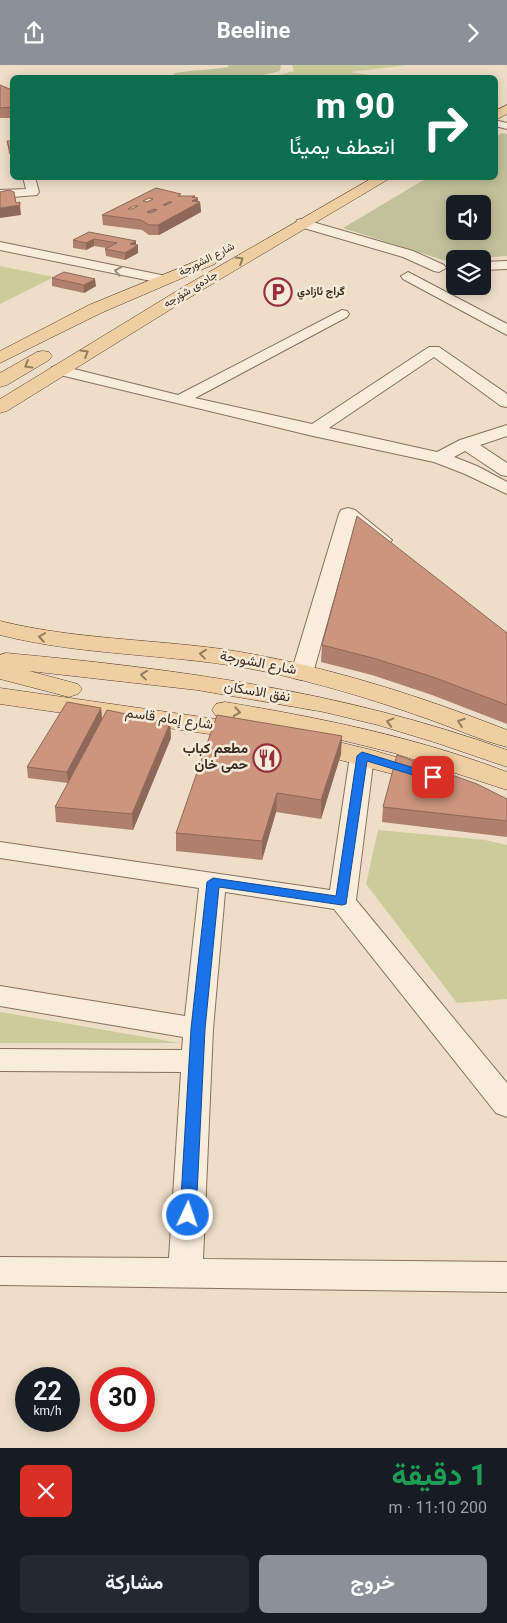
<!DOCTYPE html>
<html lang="ar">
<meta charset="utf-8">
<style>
body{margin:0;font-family:Georgia,Vazirmatn,serif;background:#242831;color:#f1f3f6;direction:rtl;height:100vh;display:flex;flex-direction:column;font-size:19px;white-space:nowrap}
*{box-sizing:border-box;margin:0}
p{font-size:16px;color:#9ea1a6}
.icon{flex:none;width:28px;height:28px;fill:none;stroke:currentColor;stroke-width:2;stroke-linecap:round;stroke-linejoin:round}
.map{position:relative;height:1383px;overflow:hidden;direction:ltr}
.drawer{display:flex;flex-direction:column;background:#171b24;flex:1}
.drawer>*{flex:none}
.hud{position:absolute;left:10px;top:10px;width:488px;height:105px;border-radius:8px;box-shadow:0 2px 12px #0003;direction:rtl;background:#0b6e4f;color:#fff;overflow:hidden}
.controls{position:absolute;left:446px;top:130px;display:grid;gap:10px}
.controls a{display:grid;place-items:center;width:45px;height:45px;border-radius:8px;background:#171b24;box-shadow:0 2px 12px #0003;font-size:25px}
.speed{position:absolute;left:15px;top:1302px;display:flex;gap:10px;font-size:25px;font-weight:700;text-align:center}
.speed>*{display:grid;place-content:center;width:65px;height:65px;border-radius:50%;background:#171b24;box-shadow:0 2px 12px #0003;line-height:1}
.speed small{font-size:12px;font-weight:400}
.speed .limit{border:8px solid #d22;background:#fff;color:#111}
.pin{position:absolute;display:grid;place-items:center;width:42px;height:42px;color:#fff;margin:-21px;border-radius:10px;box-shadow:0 2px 8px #0006}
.me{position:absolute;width:55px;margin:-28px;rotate:3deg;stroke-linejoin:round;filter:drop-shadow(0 0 4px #0008)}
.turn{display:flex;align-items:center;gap:18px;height:105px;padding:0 20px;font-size:22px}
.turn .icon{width:65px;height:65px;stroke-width:2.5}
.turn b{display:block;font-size:35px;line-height:42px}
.round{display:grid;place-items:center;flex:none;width:52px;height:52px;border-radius:8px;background:#242831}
.overview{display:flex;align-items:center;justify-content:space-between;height:85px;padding:0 20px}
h1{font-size:30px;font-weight:700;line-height:38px;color:#1e9e55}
.action{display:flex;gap:10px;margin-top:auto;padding:10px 20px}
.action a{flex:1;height:58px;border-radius:8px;background:#8c9099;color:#fff;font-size:20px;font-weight:700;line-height:58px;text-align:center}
.action a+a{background:#242831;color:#f1f3f6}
header{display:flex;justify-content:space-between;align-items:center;height:65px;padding:0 20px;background:#8c9099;color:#fff;font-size:22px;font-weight:700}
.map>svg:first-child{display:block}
.green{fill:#cccc9b}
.cemetery{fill:#c1c19a;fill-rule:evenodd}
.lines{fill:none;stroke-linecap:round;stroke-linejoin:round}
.minor-casing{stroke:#896f5d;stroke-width:2}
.primary-casing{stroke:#573e31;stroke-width:1}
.minor{fill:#f8ecdb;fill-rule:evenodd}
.primary{fill:#efcea1;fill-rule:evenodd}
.wall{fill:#af806c;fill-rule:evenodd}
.shaded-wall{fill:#8e6858}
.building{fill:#cb957e;stroke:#8e6858;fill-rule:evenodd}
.oneway{stroke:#947c60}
.oneway2{stroke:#998b7e}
.route{fill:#1a73e8;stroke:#114b97}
.labels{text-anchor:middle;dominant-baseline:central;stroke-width:5;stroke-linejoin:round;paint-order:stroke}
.far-street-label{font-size:11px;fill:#3a2a20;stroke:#f5e9d7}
.far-poi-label{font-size:11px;font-weight:bold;fill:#3a2a20;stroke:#f5e9d7;text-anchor:start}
.street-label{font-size:14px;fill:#3a2a20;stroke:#f5e9d7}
.poi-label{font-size:14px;font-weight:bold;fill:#3a2a20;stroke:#f5e9d7;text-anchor:end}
</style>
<header><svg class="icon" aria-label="forward" viewBox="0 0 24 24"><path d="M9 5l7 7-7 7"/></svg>Beeline<svg class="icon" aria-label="share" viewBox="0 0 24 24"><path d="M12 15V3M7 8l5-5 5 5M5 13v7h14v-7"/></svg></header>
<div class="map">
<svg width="507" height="1383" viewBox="0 0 507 1383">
<rect width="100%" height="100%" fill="#eedec7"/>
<g class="green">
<polygon points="292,0 408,0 350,7 382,12 352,12 327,10 310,12 272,12 294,6"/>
<polygon points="0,201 54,212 0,239"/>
<polygon points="378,765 485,775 507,780 507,934 457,938 366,819"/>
<polygon points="0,947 180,978 0,978"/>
</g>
<g class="cemetery">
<path d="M228,0H281L280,6L255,12H171L175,8C193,5 210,5 229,2Z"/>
<path d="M502,68L507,69V191L443,195L343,163L427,113L495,112V72ZM455,139H482V166H455Z"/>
</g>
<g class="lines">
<g class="minor-casing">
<g id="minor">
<polygon points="495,55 507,58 507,64 495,61"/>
<polygon points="23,112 35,112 39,127 37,130 0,133 0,125 26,124"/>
<polygon points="302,154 413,186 444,200 446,203 439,207 434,206 403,192 297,161 296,158 297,155"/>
<polygon points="0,177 166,211 173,215 166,219 0,185"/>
<polygon points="507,196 507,204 482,205 482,197"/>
<polygon points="408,207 507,259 507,270 403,214 401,211"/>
<polygon points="342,245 347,246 349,249 347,252 195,333 312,359 429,282 439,282 507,329 507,342 501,341 434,292 329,363 437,387 460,375 507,360 507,371 480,380 507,398 507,411 501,410 465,386 454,392 477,401 507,417 507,429 465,409 434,397 313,371 52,308 50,305 52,302 58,300 178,330"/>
<path d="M348,443L355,445L392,475L389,479C374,483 365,471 354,462L313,608L310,613L302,615L294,613L291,608L339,449L341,445Z"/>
<polygon points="362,684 370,686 374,691 356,835 507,1018 507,1052 496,1048 334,844 225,827 213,964 203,1194 507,1197 507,1227 0,1220 0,1192 169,1193 181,1007 0,1006 0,984 182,985 183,972 0,941 0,921 185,951 199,823 0,793 0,777 330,825 350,691 354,686"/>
</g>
</g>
<g class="primary-casing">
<g id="primary">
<polygon points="507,40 507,49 495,55 495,46"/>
<polygon points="374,112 392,112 197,228 7,346 0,348 0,334 185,221"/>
<polygon points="209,191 215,193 217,196 215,199 101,248 0,298 0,286 89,240"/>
<polygon points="43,286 49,287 52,291 49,295 7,320 0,322 0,308 37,287"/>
<path d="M0,556C73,574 148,574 222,584C320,599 415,629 507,665V682C479,675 452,662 425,653C372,634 318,618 262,606C175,588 86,592 0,570Z"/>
<path d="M6,588C179,604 342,626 507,685V702L437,678L378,660L324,647L197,625L29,606L78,619L82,624L78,629L69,632L0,614V590Z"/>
<polygon points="0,623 251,659 261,661 264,667 261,673 251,675 0,639"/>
<path d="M225,637C321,653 416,672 507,707V725L394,688L333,673L216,651L212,645L216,639Z"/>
<polygon points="305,669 372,685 440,705 444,711 440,717 430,719 295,683 291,677 295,671"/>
</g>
</g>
<use href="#minor" class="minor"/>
<use href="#primary" class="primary"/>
</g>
<g class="wall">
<polygon points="0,20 12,25 12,53 0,53"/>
<polygon points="7,76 12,76 12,89 9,89"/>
<polygon points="62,112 86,112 87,114 63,115"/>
<path d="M156,123L181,131H195V133H198V137H200L201,147L159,170H149L142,165L103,160L102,150ZM149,133L153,134L147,137L143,136ZM134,141H138L132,144H128Z"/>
<polygon points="89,167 136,180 138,188 125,195 106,191 105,184 106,183 94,181 86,185 73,183 73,175"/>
<polygon points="52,213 96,221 84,228 52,221"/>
<polygon points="507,568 507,659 432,630 372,610 321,597 322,580"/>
<polygon points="101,643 102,654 170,658 171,673 133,765 56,757 55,742 68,718 28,713 27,702"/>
<polygon points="341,689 321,754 276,747 262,795 176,786 176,768"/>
<polygon points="507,734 507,772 382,757 383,742"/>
</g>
<g class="shaded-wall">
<polygon points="195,131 195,135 198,133 198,139 200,137 201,147 159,170 158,160"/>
<polygon points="20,140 21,150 0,153 0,143"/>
<polygon points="94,174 94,181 86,185 86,178"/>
<polygon points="136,176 136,181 138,180 138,188 125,195 125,188 130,179"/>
<polygon points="95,214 96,221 84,228 84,220"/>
<polygon points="101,643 102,654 68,718 67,707"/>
<polygon points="170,658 171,673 133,765 132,749"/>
<polygon points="342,671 341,689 321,754 321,735"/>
<polygon points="277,728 276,747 262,795 262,776"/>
</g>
<g class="building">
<polygon points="0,20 12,25 12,42 0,43"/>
<polygon points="7,76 12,76 12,83 9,83"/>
<path d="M156,123L181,129L178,131H195L192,132L198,133L192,136L200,137L158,160H149L141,155L102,150ZM149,133L153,134L147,137L143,136ZM169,137H172L166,140H163ZM134,141H138L132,144H128ZM154,144L157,145L151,148L147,147Z"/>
<polygon points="9,125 14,127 16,138 20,137 20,140 0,143 0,127"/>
<polygon points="89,167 136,176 130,179 138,180 125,188 105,184 117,178 94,174 86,178 73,175"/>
<polygon points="64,207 95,214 84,220 52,213"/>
<polygon points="357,451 507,568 507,640 433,612 373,593 322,580"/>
<polygon points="67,637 101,643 67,707 27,702"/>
<polygon points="107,645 170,658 132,749 55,742"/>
<polygon points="217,650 342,671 321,735 277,728 262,776 176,768"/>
<polygon points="397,690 477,719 507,734 507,756 383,742"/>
</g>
<defs><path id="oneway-chevron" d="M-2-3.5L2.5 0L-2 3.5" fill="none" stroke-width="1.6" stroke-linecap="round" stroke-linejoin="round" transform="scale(1.25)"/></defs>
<g class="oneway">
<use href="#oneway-chevron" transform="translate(240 195) rotate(-31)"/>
<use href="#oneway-chevron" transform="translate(85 288) rotate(-31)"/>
<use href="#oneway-chevron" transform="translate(28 300) rotate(150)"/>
<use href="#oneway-chevron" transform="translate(42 572) rotate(-171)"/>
<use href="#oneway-chevron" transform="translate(203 589) rotate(-173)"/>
<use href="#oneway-chevron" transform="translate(144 610) rotate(-173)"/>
<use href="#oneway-chevron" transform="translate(237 647) rotate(9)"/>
<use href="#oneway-chevron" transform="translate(390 657) rotate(-165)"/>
<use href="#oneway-chevron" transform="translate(461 657) rotate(-160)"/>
</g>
<use class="oneway2" href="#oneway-chevron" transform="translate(118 206) rotate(-169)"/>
<polygon class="route" points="362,687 437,710 439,712 433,716 367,696 346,839 342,840 219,822 205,964 196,1150 194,1155 188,1156 182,1155 180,1150 191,964 207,817 213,813 336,831 357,691"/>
<defs>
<g id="parking-ring" transform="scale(1.4375)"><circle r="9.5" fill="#f5e9d7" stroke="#972e3b" stroke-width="1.5"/><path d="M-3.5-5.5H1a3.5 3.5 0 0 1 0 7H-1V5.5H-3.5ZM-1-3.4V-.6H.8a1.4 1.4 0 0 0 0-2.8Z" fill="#972e3b"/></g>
<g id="restaurant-ring" transform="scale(1.4375)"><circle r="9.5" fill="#f5e9d7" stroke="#972e3b" stroke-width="1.5"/><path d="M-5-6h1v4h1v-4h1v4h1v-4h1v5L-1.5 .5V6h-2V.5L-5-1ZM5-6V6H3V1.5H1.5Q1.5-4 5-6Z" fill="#972e3b"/></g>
</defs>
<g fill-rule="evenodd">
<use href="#parking-ring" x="278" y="227"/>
<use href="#restaurant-ring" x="267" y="693"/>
</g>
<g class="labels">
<g class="far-street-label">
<text transform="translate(207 195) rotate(-27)">شارع الشورجة</text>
<text transform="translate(191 225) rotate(-31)">جادەی شۆرجە</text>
</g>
<g class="far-poi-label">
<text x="297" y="227">گراج ئازادي</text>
</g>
<g class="street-label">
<text transform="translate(258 599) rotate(11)">شارع الشورجة</text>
<text transform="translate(257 628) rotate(10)">نفق الاسكان</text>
<text transform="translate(169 655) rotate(8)">شارع إمام قاسم</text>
</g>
<g class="poi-label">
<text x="248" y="685">مطعم كباب<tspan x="248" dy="16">حمى خان</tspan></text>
</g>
</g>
</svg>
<div class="controls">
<a><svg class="icon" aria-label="sound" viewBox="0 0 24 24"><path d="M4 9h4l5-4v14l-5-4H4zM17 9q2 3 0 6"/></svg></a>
<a><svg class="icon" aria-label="layers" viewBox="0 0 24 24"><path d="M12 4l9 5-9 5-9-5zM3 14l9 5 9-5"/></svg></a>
</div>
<div class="speed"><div>22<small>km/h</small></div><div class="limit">30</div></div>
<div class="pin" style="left:433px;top:712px;background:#d93025"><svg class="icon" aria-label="arrive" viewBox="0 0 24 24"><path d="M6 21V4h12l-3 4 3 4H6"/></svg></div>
<svg class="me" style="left:188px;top:1150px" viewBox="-20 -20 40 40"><circle r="17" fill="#1a73e8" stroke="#fff" stroke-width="3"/><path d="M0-11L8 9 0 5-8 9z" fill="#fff"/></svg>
<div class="hud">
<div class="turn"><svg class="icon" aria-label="right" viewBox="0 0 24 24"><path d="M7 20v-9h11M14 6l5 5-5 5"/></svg><div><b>90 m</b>انعطف يمينًا</div></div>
</div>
</div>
<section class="drawer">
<div class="overview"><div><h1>1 دقيقة</h1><p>200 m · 11:10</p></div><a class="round" style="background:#d93025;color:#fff"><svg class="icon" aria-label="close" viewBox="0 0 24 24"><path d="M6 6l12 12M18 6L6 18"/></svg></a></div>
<div class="action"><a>خروج</a><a>مشاركة</a></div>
</section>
